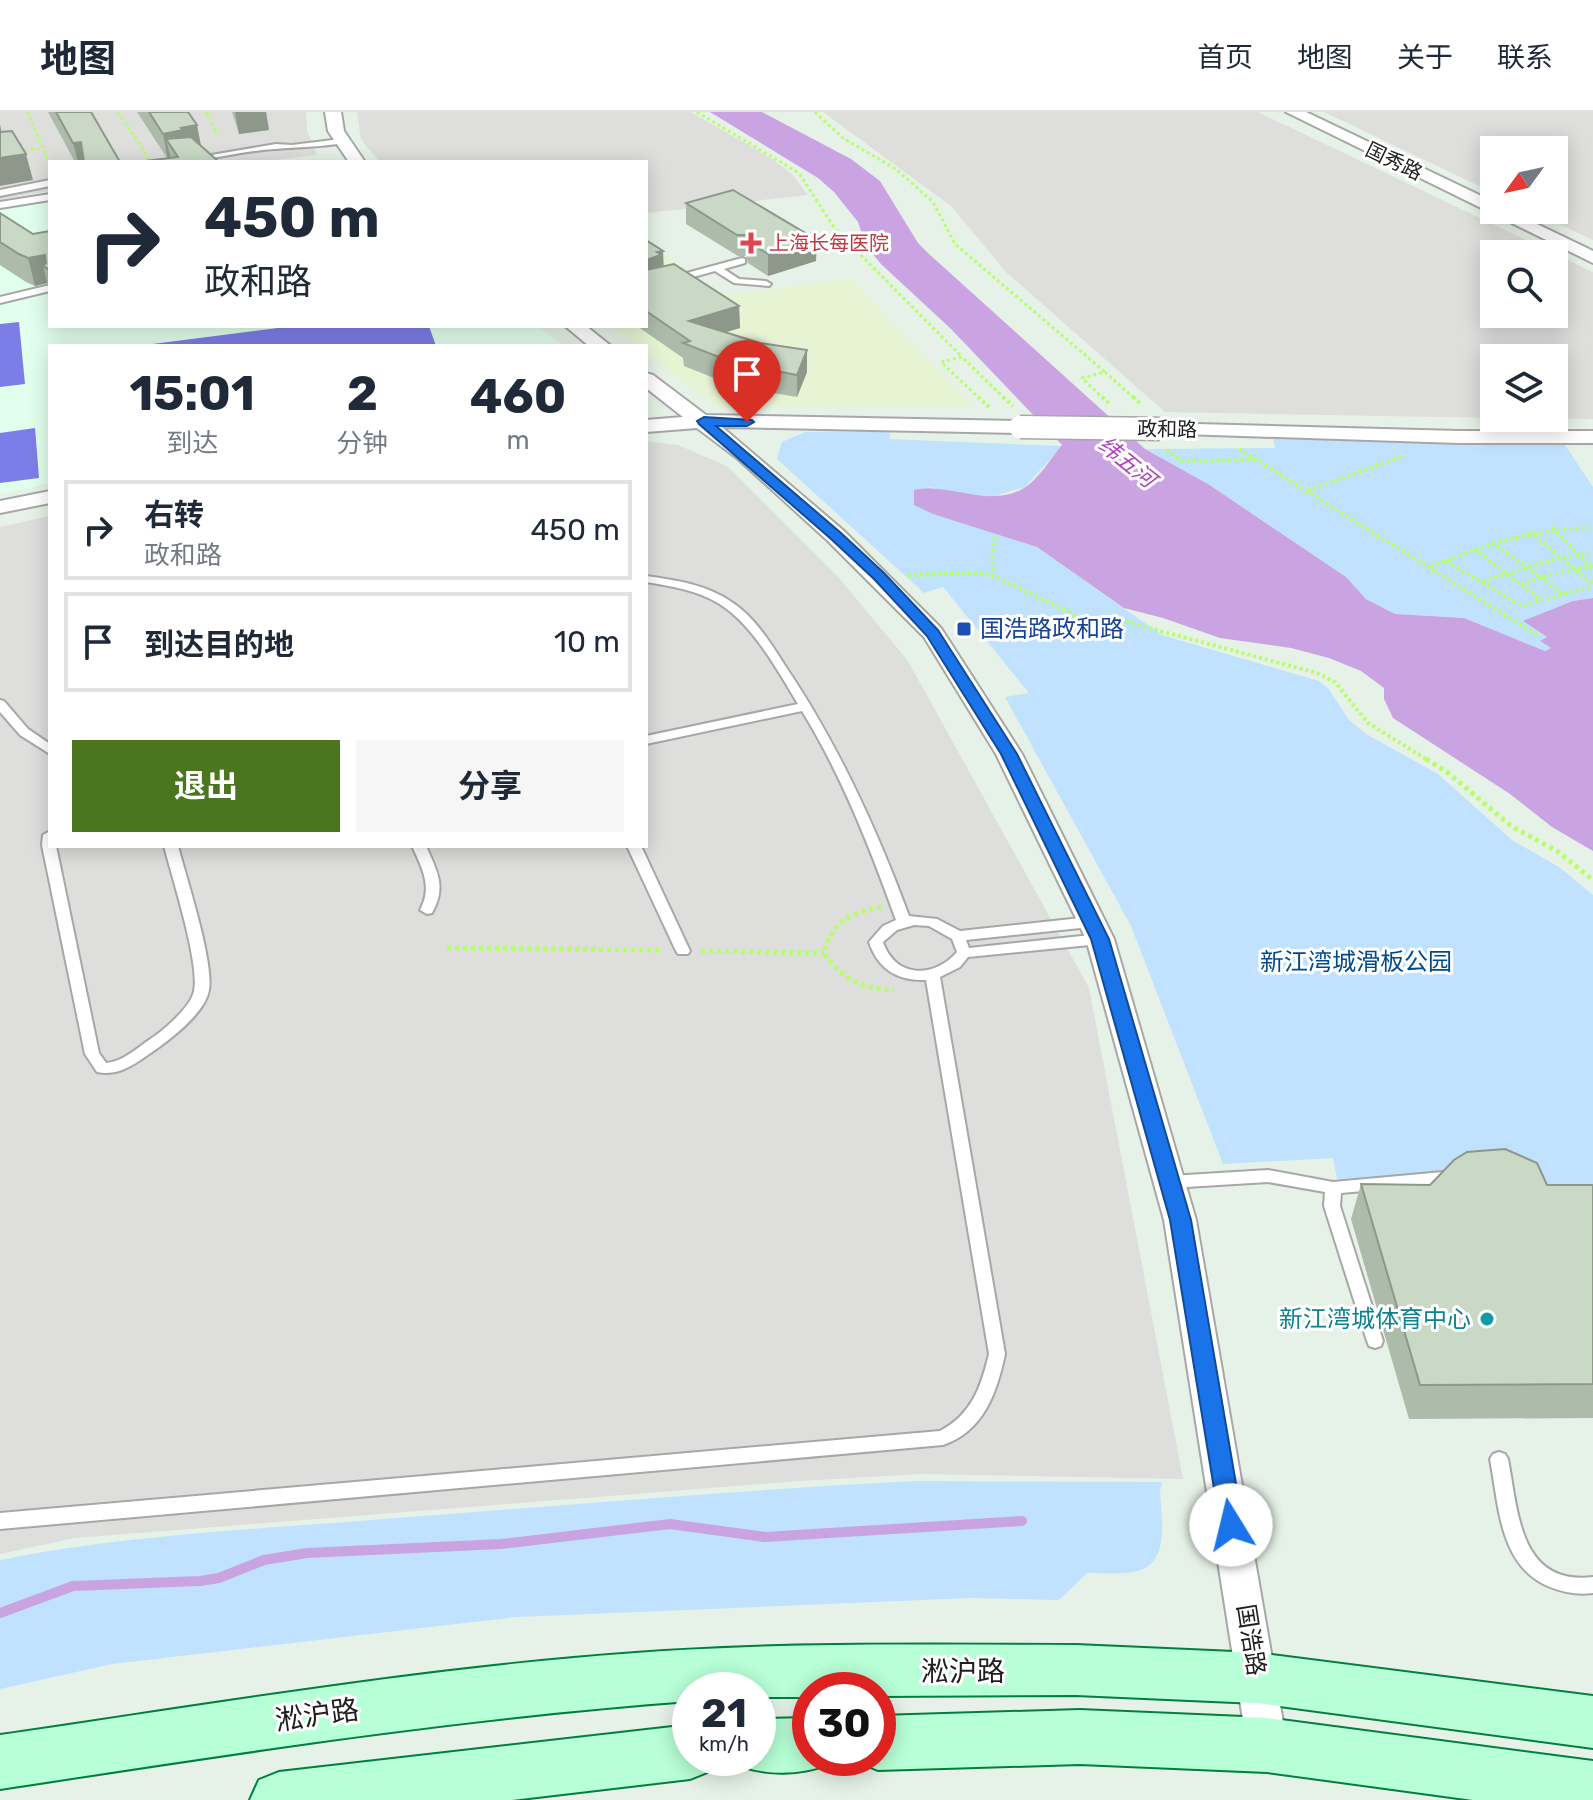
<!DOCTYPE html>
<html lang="zh">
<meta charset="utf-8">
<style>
body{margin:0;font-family:Rubik,"Noto Sans SC",sans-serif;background:#f6f6f7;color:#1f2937;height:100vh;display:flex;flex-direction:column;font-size:30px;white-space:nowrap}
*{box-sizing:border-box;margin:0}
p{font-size:26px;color:#747a83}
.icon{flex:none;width:44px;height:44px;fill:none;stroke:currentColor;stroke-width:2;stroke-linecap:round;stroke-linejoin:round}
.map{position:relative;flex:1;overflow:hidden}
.sheet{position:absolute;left:48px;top:232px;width:600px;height:504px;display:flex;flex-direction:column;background:#fff;border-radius:0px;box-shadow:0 4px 20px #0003}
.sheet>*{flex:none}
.banner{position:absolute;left:48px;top:48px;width:600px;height:168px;border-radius:0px;box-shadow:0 4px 20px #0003;background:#fff;color:#1f2937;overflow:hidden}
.needle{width:52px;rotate:237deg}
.buttons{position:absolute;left:1480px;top:24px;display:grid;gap:16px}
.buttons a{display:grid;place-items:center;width:88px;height:88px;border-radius:0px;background:#fff;box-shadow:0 4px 20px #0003;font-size:40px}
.speed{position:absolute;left:672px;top:1560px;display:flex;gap:16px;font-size:40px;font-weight:700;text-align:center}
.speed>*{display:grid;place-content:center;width:104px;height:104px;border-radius:50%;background:#fff;box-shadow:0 4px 20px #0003;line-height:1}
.speed small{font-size:20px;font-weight:400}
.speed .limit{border:12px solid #d22;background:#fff;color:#111}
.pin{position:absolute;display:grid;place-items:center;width:68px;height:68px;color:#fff;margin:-82px -34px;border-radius:50% 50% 50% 0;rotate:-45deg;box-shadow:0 0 8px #0007}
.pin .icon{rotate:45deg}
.me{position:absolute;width:88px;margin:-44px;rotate:351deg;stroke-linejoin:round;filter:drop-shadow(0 0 6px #0008)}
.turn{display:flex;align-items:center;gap:28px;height:168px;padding:0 24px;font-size:36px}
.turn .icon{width:104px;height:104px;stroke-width:2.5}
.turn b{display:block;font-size:56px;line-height:68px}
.eta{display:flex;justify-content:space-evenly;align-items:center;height:136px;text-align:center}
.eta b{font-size:48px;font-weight:700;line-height:56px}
.cta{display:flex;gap:16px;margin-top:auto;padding:16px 24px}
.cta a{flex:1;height:92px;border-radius:0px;background:#4b751e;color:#fff;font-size:32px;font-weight:700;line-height:92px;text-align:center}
.cta a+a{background:#f6f6f7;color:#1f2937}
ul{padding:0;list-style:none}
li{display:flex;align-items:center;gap:24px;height:100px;margin:0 16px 12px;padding:0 8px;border:4px solid #e0e1e3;border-radius:0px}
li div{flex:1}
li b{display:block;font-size:30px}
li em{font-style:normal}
header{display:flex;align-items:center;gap:48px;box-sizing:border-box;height:112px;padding:0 40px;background:#fff;border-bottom:2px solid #e0e1e3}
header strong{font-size:38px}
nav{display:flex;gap:44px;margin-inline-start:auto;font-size:28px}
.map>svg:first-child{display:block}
.residential{fill:#dededd;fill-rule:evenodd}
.commercial{fill:#e6f4d4}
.education{fill:#e2ffed}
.park{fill:#c0e2ff}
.pitch{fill:#7d7de8}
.water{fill:#caa3e3}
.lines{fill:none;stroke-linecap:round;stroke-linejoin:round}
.stream{stroke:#caa3e3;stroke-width:10}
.lane-casing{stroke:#a7a7a7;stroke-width:4}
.street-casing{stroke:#a7a7a7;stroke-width:4}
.secondary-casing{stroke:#007f3e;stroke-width:4}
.path-far2{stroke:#b6ff6a;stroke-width:3;stroke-dasharray:3 3;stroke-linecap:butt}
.path-far1{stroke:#b6ff6a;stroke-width:4;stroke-dasharray:3 3;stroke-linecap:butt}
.path{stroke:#b6ff6a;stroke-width:5;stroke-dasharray:4 4;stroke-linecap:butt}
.lane{fill:#fff;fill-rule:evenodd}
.street{fill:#fff;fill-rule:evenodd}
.secondary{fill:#b7ffd6;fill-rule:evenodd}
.street-bridge-casing{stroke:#a7a7a7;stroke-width:25;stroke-linecap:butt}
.street-bridge{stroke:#fff;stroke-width:22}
.wall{fill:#adbbaa}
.shaded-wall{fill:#8d988b}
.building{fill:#c9d9c6;stroke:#8d988b;stroke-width:2}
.route{fill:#1a73e8;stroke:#114b97;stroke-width:2}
.health-dot{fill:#e0444e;stroke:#fff;stroke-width:3}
.transit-dot{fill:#1a4fb4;stroke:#fff;stroke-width:3}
.culture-dot{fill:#0f9aa8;stroke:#fff;stroke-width:3}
.labels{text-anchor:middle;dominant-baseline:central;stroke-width:6;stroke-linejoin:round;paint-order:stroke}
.far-street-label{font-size:20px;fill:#202020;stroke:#fff}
.far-health-label{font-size:20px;fill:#be3a42;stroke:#fff;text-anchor:start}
.far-water-label{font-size:22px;font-style:italic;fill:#ad42ba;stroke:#fff}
.transit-label{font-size:24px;fill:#164399;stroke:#fff;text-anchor:start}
.park-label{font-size:24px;fill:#014b8c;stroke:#fff}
.culture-label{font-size:24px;fill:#0d838f;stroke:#fff;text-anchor:end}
.street-label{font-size:24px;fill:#202020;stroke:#fff}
.near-street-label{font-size:28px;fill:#202020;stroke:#fff}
</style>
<header>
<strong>地图</strong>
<nav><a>首页</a><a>地图</a><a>关于</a><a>联系</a></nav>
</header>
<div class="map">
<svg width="1593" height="1688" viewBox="0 0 1593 1688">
<rect width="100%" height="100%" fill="#e6f2e7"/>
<g class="residential">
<polygon points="0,0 306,0 307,19 317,43 256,50 50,50 50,80 0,88"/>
<polygon points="357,0 691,0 771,46 792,62 808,83 646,101 646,50 380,50 361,28"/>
<path d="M823,0H1258L1593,160V307L1522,306H1554V246H1494V306L1165,300L1006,160L951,94ZM1554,142V202H1494V142Z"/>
<polygon points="1324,0 1593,0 1593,128 1529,98 1554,98 1554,38 1494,38 1494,81"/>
<polygon points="646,329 678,333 727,354 839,466 908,549 1089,876 1183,1367 922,1362 799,1369 75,1426 0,1442 0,415 50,404 50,734 646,734"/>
</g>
<polygon class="commercial" points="646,128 695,165 728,183 850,166 973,295 718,296 646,241 646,234 637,234 611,214 646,214"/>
<polygon class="education" points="50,79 50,214 537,214 563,234 50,234 50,371 0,382 0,88"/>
<g class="park">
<path d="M891,319L889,327L1062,334L1025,375L988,386L928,375L1037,435L1162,523L1319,569L1328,576L1349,608L1366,622L1438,662L1512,728L1559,755L1593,783V1074C1563,1077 1536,1071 1506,1070C1449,1066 1394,1064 1337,1067L1333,1046L1223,1052L1131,814L1005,585L1029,581L943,475L924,481L777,347L782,330L805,320Z"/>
<polygon points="1273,326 1565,333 1593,375 1593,486 1573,489 1524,510 1548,526 1541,530 1551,536 1545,539 1464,506 1395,502 1366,487 1346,465 1208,372 1145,337 1275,336"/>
<path d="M914,1369L1162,1370L1160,1379C1161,1404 1171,1450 1138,1459C1123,1463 1103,1461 1087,1461L1059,1488L971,1486L517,1505L112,1552L0,1577V1448C130,1422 264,1417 396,1406C569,1393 741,1378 914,1369Z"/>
</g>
<g class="pitch">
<polygon points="19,210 25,272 0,275 0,212"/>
<polygon points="294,214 429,214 436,234 137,234"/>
<polygon points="35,316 39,366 0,371 0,321"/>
</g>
<path class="water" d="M710,0H762L851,47L880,69L918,131L929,142L1145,337L1208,372L1346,465L1366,487L1395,502L1464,506L1545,539L1551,536L1540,529L1547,525L1523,509L1573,489L1593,486V739L1552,715L1510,682L1393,606L1384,587V576L1361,559L1329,546L1291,536L1220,526L1163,506L1124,496L1037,435L933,402L914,393V378C951,370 988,397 1024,376C1038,368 1051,346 1062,333L951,217L881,152L866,134L858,110L834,80L818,66Z"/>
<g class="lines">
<polyline class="stream" points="0,1501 73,1474 200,1469 219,1466 264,1448 307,1441 501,1432 670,1412 765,1425 1022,1409"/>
<g class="lane-casing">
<g id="lane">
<path d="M341,27L345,29L344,31C321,35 298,35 275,37C240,39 206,50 170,50L276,32L292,33Z"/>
<polygon points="50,68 50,74 0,84 0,78"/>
<polygon points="50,82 50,88 0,96 0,90"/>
<polygon points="742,146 745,147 745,151 724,157 739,167 766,169 771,172 769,174 734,171 715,159 646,178 646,172"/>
<polygon points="50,173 50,179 0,191 0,185"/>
<path d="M646,464C676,468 708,473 733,491C755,506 770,530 784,552C837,630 876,715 909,804L937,807L960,819L1090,805L1097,810L1090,815L966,828L969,836L1100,822L1107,827L1100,832L968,845L960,855L940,865L1005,1242C997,1280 984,1319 943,1333L0,1417V1401L940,1319C972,1302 981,1275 989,1242L926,868C897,869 878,857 869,830L883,814L896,808C870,736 842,664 802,599L646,632V624L798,592C778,559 752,511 718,491C696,478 671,474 646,470ZM914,813L929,814L952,827L957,840C934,867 895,866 883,830L897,818Z"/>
<polygon points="0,588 4,589 28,617 50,632 50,642 20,623 0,600"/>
<path d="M50,719V734H56L99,941L106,951C122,950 136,937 149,928C163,919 191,895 194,879C200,852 172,765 164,734H178C186,765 214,850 209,878C205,901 171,927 152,940C135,952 118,965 97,960L85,942L42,733L43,723Z"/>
<path d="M412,734H426C437,759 447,775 432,801L427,802L420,798C433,775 422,756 412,734Z"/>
<polygon points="627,734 641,734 690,839 688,842 678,842 676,839"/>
<polygon points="1268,1058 1333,1070 1454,1059 1460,1061 1462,1065 1460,1069 1454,1071 1341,1081 1340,1094 1383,1229 1381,1234 1375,1236 1369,1234 1367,1229 1324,1094 1325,1080 1268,1070 1170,1076 1164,1074 1162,1070 1164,1066 1170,1064"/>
<path d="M1499,1340L1505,1342L1508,1347C1518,1399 1519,1474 1593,1465V1481C1578,1483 1565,1481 1550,1475C1499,1455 1499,1393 1490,1347L1493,1342Z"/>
</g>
</g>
<g class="street-casing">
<g id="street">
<polygon points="325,0 341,0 344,19 365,50 349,50 328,19"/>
<polygon points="1286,0 1306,0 1494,90 1494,98 1508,98 1593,139 1593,151"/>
<polygon points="565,214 586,214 611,234 589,234"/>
<polygon points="646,261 653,263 706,303 1020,309 1030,315 1020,321 722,315 844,419 941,516 1022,642 1114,827 1196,1108 1287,1633 1281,1646 1267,1652 1253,1646 1247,1633 1164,1108 1086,827 996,642 924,525 828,429 738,347 697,316 646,320 646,308 683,305 646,276"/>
<polygon points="1160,311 1459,319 1593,319 1593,331 1459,331 1153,321 1150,317 1153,313"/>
<polygon points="50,379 50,391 0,401 0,389"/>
</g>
</g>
<g class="secondary-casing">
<g id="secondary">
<path d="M1076,1533L1257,1541L1593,1584V1636L1257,1591L1076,1583L878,1584V1578H810V1585H758V1578H690V1589C458,1606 230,1642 0,1677V1623C248,1587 498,1543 750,1535C858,1531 967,1533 1076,1533Z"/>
<polygon points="1080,1598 1267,1606 1593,1649 1593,1688 1473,1688 1267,1660 1080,1652 878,1658 858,1650 856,1646 878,1646 878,1604"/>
<path d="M810,1606V1646H833L830,1652C801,1663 767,1664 738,1653L735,1646H758V1607Z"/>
<polygon points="690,1613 690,1646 716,1646 710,1659 690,1667 512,1688 250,1688 259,1668 279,1660"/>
</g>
</g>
<g class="path-far2">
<polyline points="27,0 50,52"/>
<polyline points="118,0 151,50"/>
<polyline points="207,0 217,23"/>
<polyline points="697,0 799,61 835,117 962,245"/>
<polyline points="815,0 843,26 896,57 933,90 955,132 1105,260"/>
<polyline points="19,40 41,36"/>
<polyline points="980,287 941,250 962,245 1005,287"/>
<polyline points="1104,287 1082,266 1105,260 1135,287"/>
</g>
<g class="path-far1">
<polyline points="978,285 989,295"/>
<polyline points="1003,285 1013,294"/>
<polyline points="1102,285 1109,291"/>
<polyline points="1133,285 1141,292"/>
<polyline points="1239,337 1537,523"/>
<polyline points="1166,338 1181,349 1257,348"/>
<polyline points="1308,379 1404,344"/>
<polyline points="1552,415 1592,456"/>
<polyline points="1530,419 1593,473"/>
<polyline points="1492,430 1562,481"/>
<polyline points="1474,437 1540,487"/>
<polyline points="1446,449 1522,494 1593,474"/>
<path d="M1431,455C1484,432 1534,417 1593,416"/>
<polyline points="908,463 980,461 994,464 1083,507 1123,509 1317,561 1335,570 1368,611 1429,649"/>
<polyline points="994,464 992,447 996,422"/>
<polyline points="1483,470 1554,447 1593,441"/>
<polyline points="1521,473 1552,462 1593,454"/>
</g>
<g class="path">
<polyline points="1426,647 1447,660 1511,714 1557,739 1593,768"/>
<path d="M881,795C850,801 832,809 824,841C841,867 863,877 894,878"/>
<polyline points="447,836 663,838"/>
<polyline points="701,839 824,841"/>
</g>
<use href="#lane" class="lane"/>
<use href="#street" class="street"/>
<use href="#secondary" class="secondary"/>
<g class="street-bridge-casing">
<polyline id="street-bridge" points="1020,315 1160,317"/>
</g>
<use href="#street-bridge" class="street-bridge"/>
</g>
<g class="wall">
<polygon points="48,0 91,0 120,50 75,50"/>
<polygon points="137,0 188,0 200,33 219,50 167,46"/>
<polygon points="232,0 266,0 269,18 239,22"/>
<polygon points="686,91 816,149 768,164 748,151 746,144 738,144 686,112"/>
<polygon points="0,101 33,122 50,119 50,182 47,171 35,174 26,170 0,153"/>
<polygon points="646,128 664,154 739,194 740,216 725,220 760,231 807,238 807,260 797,285 734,274 684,254 683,246 637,214 646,214"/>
<polygon points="1361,1072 1593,1073 1593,1306 1409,1307 1351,1107"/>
</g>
<g class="shaded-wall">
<polygon points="235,0 266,0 269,18 239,22"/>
<polygon points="0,12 6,45 26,42 33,68 0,74"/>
<polygon points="197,13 202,39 166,27 171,47 168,48 163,22 181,16"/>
<polygon points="81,30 85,50 78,50 73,31"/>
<polygon points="817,128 816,149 768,164 768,142"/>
<polygon points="663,139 664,160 646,169 646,148 657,140"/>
<polygon points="45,143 49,158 43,154 47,171 35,174 28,146"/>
<polygon points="739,194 740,216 690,231 689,209"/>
<polygon points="807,238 807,260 797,285 797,263"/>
</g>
<g class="building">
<polygon points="56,0 91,0 120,50 84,50 81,30 73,31"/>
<polygon points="149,0 188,0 197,13 181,16 183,18 163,22"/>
<polygon points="12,19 26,42 0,46 0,20"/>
<polygon points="191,25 219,50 145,49 178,45 166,27"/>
<polygon points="733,78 817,128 768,142 748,130 746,123 737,123 686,91"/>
<polygon points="0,101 33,122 50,119 50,158 43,154 46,151 45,143 28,146 19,142 0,130"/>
<polygon points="646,128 663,139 657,140 661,143 646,148"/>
<polygon points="674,152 739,194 689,209 760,231 807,238 797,263 734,251 683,231 690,229 646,199 646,158"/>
<polygon points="1505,1037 1537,1051 1547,1073 1593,1073 1593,1272 1420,1273 1361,1072 1430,1073 1454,1048 1467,1040"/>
</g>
<polygon class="route" points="704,305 752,308 754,310 747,314 716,314 841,421 884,461 938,518 1017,642 1109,827 1191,1108 1243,1413 1240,1421 1231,1424 1223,1421 1220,1413 1170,1108 1091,827 1001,642 927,524 874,467 831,427 699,312 697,309"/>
<path class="health-dot" d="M747 119h8v8h8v8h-8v8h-8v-8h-8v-8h8z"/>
<rect class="transit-dot" x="956" y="509" width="16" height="16" rx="4"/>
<circle class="culture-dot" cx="1487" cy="1207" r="8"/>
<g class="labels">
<g class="far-street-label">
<text transform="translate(1394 49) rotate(26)">国秀路</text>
<text transform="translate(1167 317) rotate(1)">政和路</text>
</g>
<g class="far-health-label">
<text x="769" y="131">上海长每医院</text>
</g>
<g class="far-water-label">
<text transform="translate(1127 350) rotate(39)">纬五河</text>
</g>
<g class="transit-label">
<text x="980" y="517">国浩路政和路</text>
</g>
<g class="park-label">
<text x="1356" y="850">新江湾城滑板公园</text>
</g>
<g class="culture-label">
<text x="1471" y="1207">新江湾城体育中心</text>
</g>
<g class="street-label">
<text transform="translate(1251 1528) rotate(81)">国浩路</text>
</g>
<g class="near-street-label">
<text x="963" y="1559">淞沪路</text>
<text transform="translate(317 1603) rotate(-8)">淞沪路</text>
</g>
</g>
</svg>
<div class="buttons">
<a><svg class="needle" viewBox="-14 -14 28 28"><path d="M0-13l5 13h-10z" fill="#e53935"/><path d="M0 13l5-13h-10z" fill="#747a83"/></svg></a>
<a><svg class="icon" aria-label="search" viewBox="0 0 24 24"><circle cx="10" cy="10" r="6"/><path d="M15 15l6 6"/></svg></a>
<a><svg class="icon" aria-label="layers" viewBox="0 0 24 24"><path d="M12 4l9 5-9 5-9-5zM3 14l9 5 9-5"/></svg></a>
</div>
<div class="speed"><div>21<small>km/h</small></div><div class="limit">30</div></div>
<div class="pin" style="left:747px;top:310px;background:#d93025"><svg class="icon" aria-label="arrive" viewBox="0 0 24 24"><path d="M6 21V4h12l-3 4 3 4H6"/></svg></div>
<svg class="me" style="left:1231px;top:1413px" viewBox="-20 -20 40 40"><circle r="19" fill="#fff"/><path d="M0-13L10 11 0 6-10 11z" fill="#1a73e8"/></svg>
<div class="banner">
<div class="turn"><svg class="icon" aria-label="right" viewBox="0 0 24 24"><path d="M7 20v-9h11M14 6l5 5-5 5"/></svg><div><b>450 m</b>政和路</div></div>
</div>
<section class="sheet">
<div class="eta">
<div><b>15:01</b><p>到达</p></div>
<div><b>2</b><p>分钟</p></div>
<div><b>460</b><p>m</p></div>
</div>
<ul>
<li><svg class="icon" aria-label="right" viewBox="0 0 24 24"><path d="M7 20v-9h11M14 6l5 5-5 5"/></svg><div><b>右转</b><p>政和路</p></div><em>450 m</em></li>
<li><svg class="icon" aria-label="arrive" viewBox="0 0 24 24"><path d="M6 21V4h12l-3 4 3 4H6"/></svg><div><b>到达目的地</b></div><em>10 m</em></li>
</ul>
<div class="cta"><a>退出</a><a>分享</a></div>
</section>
</div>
